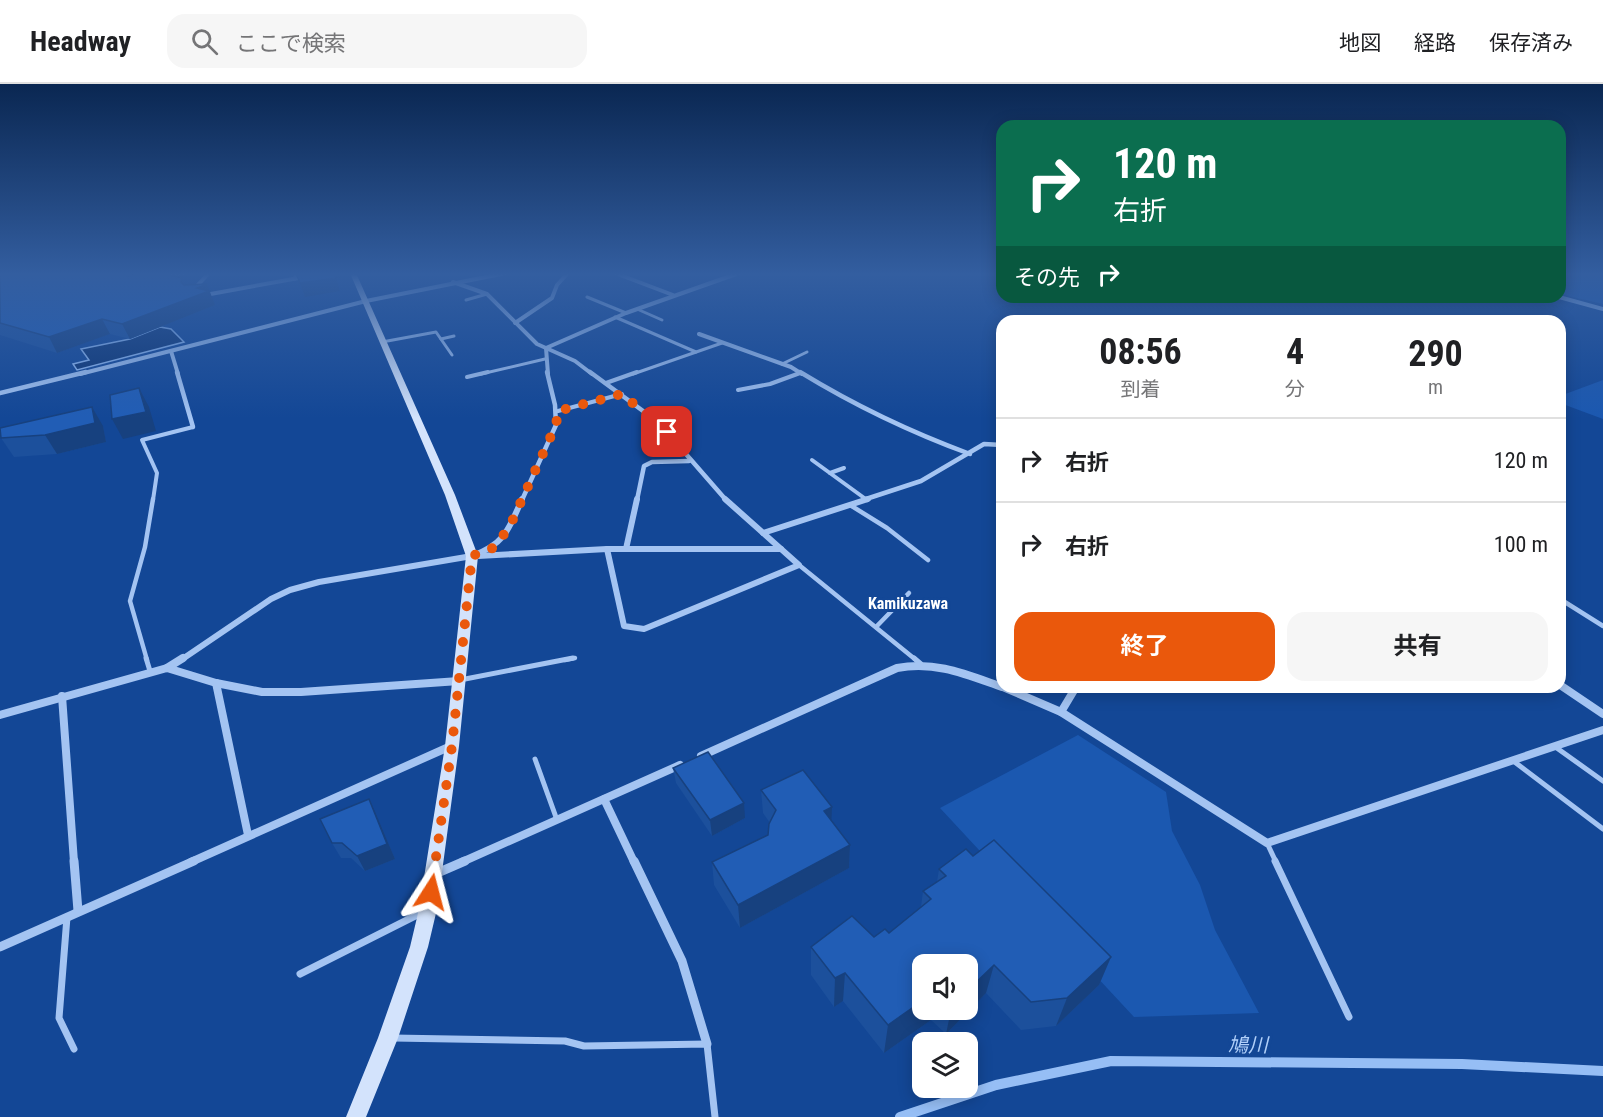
<!DOCTYPE html>
<html lang="ja">
<meta charset="utf-8">
<style>
body{margin:0;font-family:"Roboto Condensed","Noto Sans JP",sans-serif;background:#f6f6f6;color:#202124;height:100vh;display:flex;flex-direction:column;font-size:22px;white-space:nowrap}
*{box-sizing:border-box;margin:0}
p{font-size:20px;color:#757577}
.icon{flex:none;width:33px;height:33px;fill:none;stroke:currentColor;stroke-width:2;stroke-linecap:round;stroke-linejoin:round}
.map{position:relative;flex:1;overflow:hidden}
.details{position:absolute;left:996px;top:231px;width:570px;height:378px;display:flex;flex-direction:column;background:#fff;border-radius:18px;box-shadow:0 3px 15px #0003}
.details>*{flex:none}
.hud{position:absolute;left:996px;top:36px;width:570px;height:183px;border-radius:18px;box-shadow:0 3px 15px #0003;background:#0b6e4f;color:#fff;overflow:hidden}
.controls{position:absolute;left:912px;top:870px;display:grid;gap:12px}
.controls a{display:grid;place-items:center;width:66px;height:66px;border-radius:12px;background:#fff;box-shadow:0 3px 15px #0003;font-size:30px}
.pin{position:absolute;display:grid;place-items:center;width:51px;height:51px;color:#fff;margin:-26px;border-radius:12px;box-shadow:0 3px 9px #0006}
.me{position:absolute;width:66px;margin:-33px;rotate:9deg;stroke-linejoin:round;filter:drop-shadow(0 0 4px #0008)}
.turn{display:flex;align-items:center;gap:21px;height:126px;padding:0 18px;font-size:27px}
.turn .icon{width:78px;height:78px;stroke-width:2.5}
.turn b{display:block;font-size:42px;line-height:51px}
.then{display:flex;align-items:center;height:57px;padding:0 18px;background:#0003;gap:12px;font-size:22px}
.eta{display:flex;justify-content:space-evenly;align-items:center;height:102px;text-align:center}
.eta b{font-size:36px;font-weight:700;line-height:42px}
.cta{display:flex;gap:12px;margin-top:auto;padding:12px 18px}
.cta a{flex:1;height:69px;border-radius:18px;background:#ea580c;color:#fff;font-size:24px;font-weight:700;line-height:69px;text-align:center}
.cta a+a{background:#f6f6f6;color:#202124}
ul{padding:0;list-style:none}
li{display:flex;align-items:center;gap:18px;height:84px;padding:0 18px;border-top:2px solid #e0e0e0}
li div{flex:1}
li b{display:block;font-size:22px}
li em{font-style:normal}
header{display:flex;align-items:center;gap:36px;box-sizing:border-box;height:84px;padding:0 30px;background:#fff;border-bottom:2px solid #e0e0e0}
header strong{font-size:28px}
nav{display:flex;gap:33px;margin-inline-start:auto;font-size:21px}
.search{width:420px;height:54px;background:#f6f6f6;display:flex;align-items:center;gap:15px;box-sizing:border-box;padding:0 21px;border-radius:18px;color:#757577;font-size:22px}
.map>svg:first-child{display:block}
.green{fill:#1b58b0}
.water{fill:#0c3472;stroke:#96bef5;stroke-width:1.5}
.lines{fill:none;stroke-linecap:round;stroke-linejoin:round}
.stream{stroke:#96bef5;stroke-width:10}
.lane-far4{stroke:#a4c4f2;stroke-width:3}
.lane-far3{stroke:#a4c4f2;stroke-width:4}
.lane-far2{stroke:#a4c4f2;stroke-width:4.5}
.lane-far1{stroke:#a4c4f2;stroke-width:5}
.lane{stroke:#a4c4f2;stroke-width:7}
.street-far4{stroke:#a4c4f2;stroke-width:4}
.street-far3{stroke:#a4c4f2;stroke-width:4.5}
.street-far2{stroke:#a4c4f2;stroke-width:6}
.street-far1{stroke:#a4c4f2;stroke-width:8}
.street{stroke:#a4c4f2;stroke-width:9}
.secondary{fill:#d3e3fc;fill-rule:evenodd}
.wall{fill:#1c509c;fill-rule:evenodd}
.shaded-wall{fill:#17417f}
.building{fill:#215db5;stroke:#17417f;stroke-width:1.5}
.route{stroke:#ea580c;stroke-width:10;stroke-dasharray:0 18}
.labels{text-anchor:middle;dominant-baseline:central;stroke-width:6;stroke-linejoin:round;paint-order:stroke}
.neighbourhood-label{font-size:16px;font-weight:bold;fill:#fff;stroke:#134796}
.near-water-label{font-size:20px;font-style:italic;fill:#b0cff9;stroke:#134796}
</style>
<header>
<strong>Headway</strong>
<div class="search"><svg class="icon" aria-label="search" viewBox="0 0 24 24"><circle cx="10" cy="10" r="6"/><path d="M15 15l6 6"/></svg>ここで検索</div>
<nav><a>地図</a><a>経路</a><a>保存済み</a></nav>
</header>
<div class="map">
<svg width="1603" height="1033" viewBox="0 0 1603 1033">
<rect width="100%" height="100%" fill="#134796"/>
<g class="green">
<polygon points="1560,189 1603,189 1603,220 1560,210"/>
<polygon points="1603,296 1603,335 1560,319 1560,312"/>
<polygon points="1078,651 1166,708 1172,747 1200,801 1215,846 1259,929 1134,933 940,724"/>
</g>
<polygon class="water" points="160,243 171,245 184,258 77,286 73,280 89,276 81,265 130,255"/>
<g class="lines">
<polyline class="stream" points="900,1033 996,1001 1111,977 1462,980 1603,987"/>
<g class="lane-far4">
<polyline points="295,189 295,195"/>
<polyline points="587,213 626,229"/>
<polyline points="466,216 487,210"/>
<polyline points="637,225 662,236"/>
<polyline points="615,233 696,268"/>
<polyline points="441,255 454,252"/>
<polyline points="382,258 436,248 452,271"/>
<polyline points="782,280 807,268"/>
<polyline points="481,290 545,275"/>
<polyline points="633,290 722,259"/>
</g>
<g class="lane-far3">
<polyline points="467,293 488,288"/>
<polyline points="606,299 637,288"/>
<polyline points="738,306 770,300 800,289"/>
<polyline points="558,327 622,310"/>
<polyline points="812,376 867,416"/>
<polyline points="830,389 844,384"/>
<polyline points="153,416 157,389 142,356 193,343"/>
</g>
<g class="lane-far2">
<polyline points="865,415 867,416"/>
<polyline points="850,421 887,444 928,476"/>
<polyline points="799,481 916,576"/>
<polyline points="1560,515 1603,542"/>
<polyline points="876,543 909,509"/>
<polyline points="147,576 130,517 145,463 153,415"/>
<polyline points="565,576 575,574"/>
</g>
<g class="lane-far1">
<polyline points="146,574 150,587"/>
<polyline points="914,574 921,580"/>
<polyline points="460,596 573,574"/>
<polyline points="1554,662 1603,697"/>
<polyline points="535,675 557,736"/>
<polyline points="1512,676 1603,745"/>
<polyline points="1267,759 1276,778"/>
</g>
<g class="lane">
<polyline points="1275,777 1349,933"/>
<polyline points="67,833 59,934 74,965"/>
<polyline points="300,890 423,828"/>
<polyline points="393,954 565,957 584,962 707,960 715,1033"/>
</g>
<g class="street-far4">
<polyline points="615,189 673,211"/>
<polyline points="162,191 185,189"/>
<polyline points="453,198 487,210 537,260 575,277 592,290"/>
<polyline points="194,205 209,189"/>
<polyline points="205,211 304,193"/>
<polyline points="1559,213 1603,225"/>
<polyline points="515,239 552,214 557,201 568,189"/>
<polyline points="699,250 791,283 802,290"/>
<polyline points="171,267 178,290"/>
<polyline points="80,290 366,217 506,189"/>
<polyline points="548,290 546,264 626,229 739,189"/>
</g>
<g class="street-far3">
<polyline points="177,288 193,343"/>
<polyline points="590,288 658,338 726,416"/>
<path d="M800,288C854,321 910,348 970,370"/>
<polyline points="0,309 86,288"/>
<polyline points="522,416 556,341 555,321 547,288"/>
<polyline points="637,416 644,382 652,378 689,377"/>
<polyline points="863,416 921,397 984,360 1002,361"/>
</g>
<g class="street-far2">
<polyline points="763,449 868,415"/>
<polyline points="607,465 624,542 644,545 799,481 725,415"/>
<polyline points="626,465 637,415"/>
<polyline points="478,472 607,465 781,465"/>
<path d="M181,576L271,515L290,506L319,498L472,472C505,460 509,445 522,415"/>
</g>
<g class="street-far1">
<polyline points="167,584 183,574"/>
<polyline points="216,599 248,751"/>
<polyline points="1560,601 1603,630"/>
<polyline points="1003,603 1061,628 1267,759 1603,646"/>
<polyline points="62,612 74,778"/>
<polyline points="1061,628 1076,603"/>
<polyline points="0,631 167,584 216,599 262,608 301,608 459,597"/>
<path d="M701,672L897,584C936,577 965,590 1002,603"/>
<polyline points="604,715 634,778"/>
<polyline points="191,778 451,662"/>
<polyline points="462,778 680,681"/>
</g>
<g class="street">
<polyline points="74,777 78,827"/>
<polyline points="634,777 682,877 707,960"/>
<polyline points="435,790 465,777"/>
<polyline points="0,863 194,777"/>
</g>
<polygon class="secondary" points="350,189 356,189 455,411 478,472 459,662 437,825 428,863 398,954 366,1033 346,1033 378,954 410,863 419,825 445,662 466,472 445,411"/>
</g>
<g class="wall">
<polygon points="0,189 129,192 185,201 213,214 212,215 215,221 130,255 110,250 57,269 0,251"/>
<polygon points="434,189 456,189 456,190"/>
<polygon points="103,342 106,358 57,370 14,373 1,354"/>
<polygon points="673,684 745,734 712,752 676,699"/>
<polygon points="761,706 831,737 850,761 849,784 740,844 714,801 712,778 768,751 770,739 763,729"/>
<polygon points="376,730 395,775 365,787 351,774 341,774 332,759"/>
<path d="M973,772L1111,873L1099,901L1056,942L1021,946L986,909L946,950L931,936L884,969L843,917L834,923L811,891V863L874,853L889,849L921,823L923,807L937,798L939,785ZM922,880L968,926H922Z"/>
</g>
<g class="shaded-wall">
<polygon points="333,189 338,189 340,194 336,194 340,207 305,213 300,199"/>
<polygon points="207,200 215,221 130,255 122,240 197,204"/>
<polygon points="102,235 110,250 57,269 49,253"/>
<polygon points="139,304 149,323 156,347 123,355 112,335"/>
<polygon points="92,323 103,342 106,358 57,370 45,351"/>
<polygon points="369,715 376,730 395,775 365,787 357,772"/>
<polygon points="744,719 745,734 712,752 710,736"/>
<polygon points="832,723 831,745 824,727"/>
<polygon points="850,761 849,784 740,844 738,821"/>
<polygon points="1111,873 1099,901 1056,942 1067,914"/>
<polygon points="994,881 986,909 946,950 951,926 968,926 968,906"/>
<polygon points="845,889 843,917 834,923 835,894"/>
<polygon points="922,917 922,926 933,926 931,936 884,969 888,941"/>
</g>
<g class="building">
<polygon points="0,189 115,189 129,192 139,189 161,189 182,194 181,198 184,201 207,200 197,204 209,207 122,240 102,235 49,253 0,239"/>
<polygon points="296,189 334,189 336,194 300,199"/>
<polygon points="139,304 146,328 112,335 110,311"/>
<polygon points="92,323 95,339 45,351 1,354 0,344"/>
<polygon points="708,668 744,719 710,736 673,684"/>
<polygon points="803,686 832,723 824,727 850,761 738,821 712,778 768,751 769,740 776,726 761,706"/>
<polygon points="369,715 387,760 357,772 342,759 332,759 320,735"/>
<polygon points="994,756 1111,873 1067,914 1031,918 994,881 968,906 968,880 922,880 922,917 888,941 845,889 835,894 811,863 852,832 874,853 885,845 889,849 931,815 923,807 946,792 939,785 966,765 973,772"/>
</g>
<linearGradient id="sky" x2="0" y2="1"><stop stop-color="#0a2752"/><stop offset="0.57" stop-color="#335ea0"/><stop offset="1" stop-color="#335ea0" stop-opacity="0"/></linearGradient>
<rect width="1603" height="334" fill="url(#sky)"/>
<g class="lines">
<polyline class="route" points="431,808 452,662 472,472 493,464 509,444 556,341 558,327 622,310 667,348"/>
</g>
<g class="labels">
<g class="neighbourhood-label">
<text x="908" y="519">Kamikuzawa</text>
</g>
<g class="near-water-label">
<text x="1248" y="961">鳩川</text>
</g>
</g>
</svg>
<div class="controls">
<a><svg class="icon" aria-label="sound" viewBox="0 0 24 24"><path d="M4 9h4l5-4v14l-5-4H4zM17 9q2 3 0 6"/></svg></a>
<a><svg class="icon" aria-label="layers" viewBox="0 0 24 24"><path d="M12 4l9 5-9 5-9-5zM3 14l9 5 9-5"/></svg></a>
</div>
<div class="pin" style="left:667px;top:348px;background:#d93025"><svg class="icon" aria-label="arrive" viewBox="0 0 24 24"><path d="M6 21V4h12l-3 4 3 4H6"/></svg></div>
<svg class="me" style="left:431px;top:808px" viewBox="-20 -20 40 40"><path d="M0-17L14 15 0 8-14 15z" fill="#ea580c" stroke="#fff" stroke-width="4"/></svg>
<div class="hud">
<div class="turn"><svg class="icon" aria-label="right" viewBox="0 0 24 24"><path d="M7 20v-9h11M14 6l5 5-5 5"/></svg><div><b>120 m</b>右折</div></div>
<div class="then">その先<svg class="icon" aria-label="right" viewBox="0 0 24 24"><path d="M7 20v-9h11M14 6l5 5-5 5"/></svg></div>
</div>
<section class="details">
<div class="eta">
<div><b>08:56</b><p>到着</p></div>
<div><b>4</b><p>分</p></div>
<div><b>290</b><p>m</p></div>
</div>
<ul>
<li><svg class="icon" aria-label="right" viewBox="0 0 24 24"><path d="M7 20v-9h11M14 6l5 5-5 5"/></svg><div><b>右折</b></div><em>120 m</em></li>
<li><svg class="icon" aria-label="right" viewBox="0 0 24 24"><path d="M7 20v-9h11M14 6l5 5-5 5"/></svg><div><b>右折</b></div><em>100 m</em></li>
</ul>
<div class="cta"><a>終了</a><a>共有</a></div>
</section>
</div>
